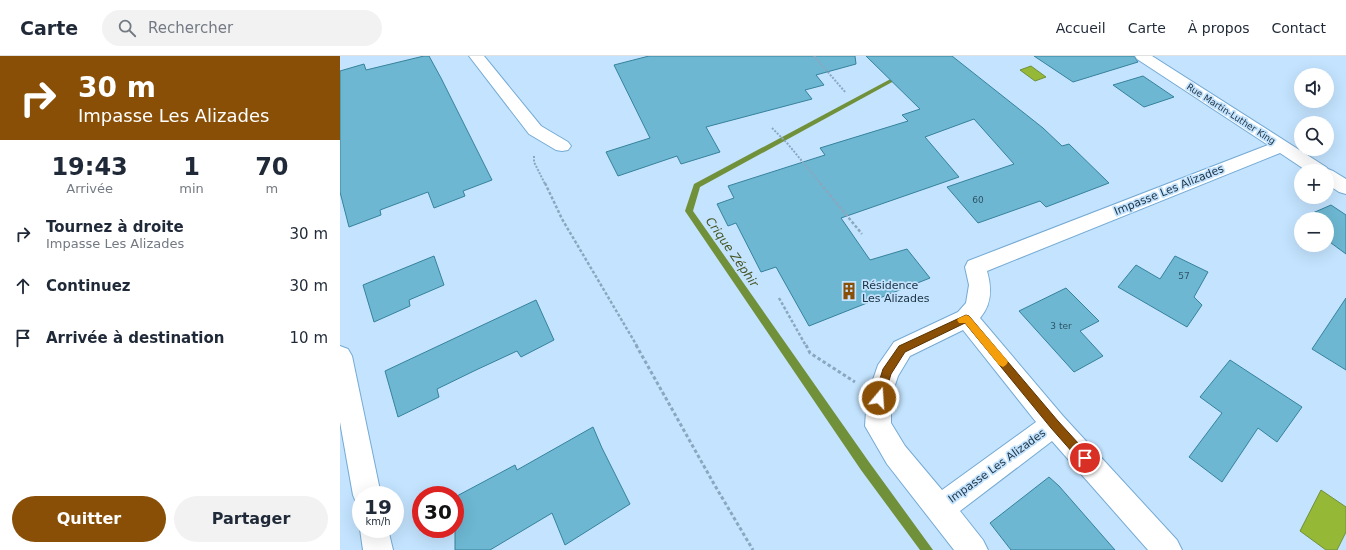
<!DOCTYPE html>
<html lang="fr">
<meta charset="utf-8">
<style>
body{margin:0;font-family:"DejaVu Sans",sans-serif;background:#f2f2f3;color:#1f2937;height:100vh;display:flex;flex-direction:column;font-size:15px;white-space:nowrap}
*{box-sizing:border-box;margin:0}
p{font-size:13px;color:#747a83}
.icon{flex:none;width:22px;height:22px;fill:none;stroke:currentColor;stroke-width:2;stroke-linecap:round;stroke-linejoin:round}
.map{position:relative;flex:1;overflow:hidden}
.drawer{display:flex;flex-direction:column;background:#fff;width:340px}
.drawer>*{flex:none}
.guide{background:#894f06;color:#fff;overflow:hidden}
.tools{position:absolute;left:954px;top:12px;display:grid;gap:8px}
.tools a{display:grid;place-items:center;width:40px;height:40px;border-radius:50%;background:#fff;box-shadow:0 4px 16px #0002;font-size:20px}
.speed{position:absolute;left:12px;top:430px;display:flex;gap:8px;font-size:20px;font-weight:700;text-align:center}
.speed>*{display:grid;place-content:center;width:52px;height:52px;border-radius:50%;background:#fff;box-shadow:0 4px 16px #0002;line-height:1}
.speed small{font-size:10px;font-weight:400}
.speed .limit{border:6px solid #d22;background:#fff;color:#111}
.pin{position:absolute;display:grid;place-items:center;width:34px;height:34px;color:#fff;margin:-17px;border:2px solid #fff;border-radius:50%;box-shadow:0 1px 4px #0007}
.me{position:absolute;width:44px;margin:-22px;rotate:18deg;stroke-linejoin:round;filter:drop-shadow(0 0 3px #0008)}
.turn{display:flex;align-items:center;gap:14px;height:84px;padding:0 12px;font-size:18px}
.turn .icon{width:52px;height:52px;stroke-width:2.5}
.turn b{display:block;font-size:28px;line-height:34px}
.eta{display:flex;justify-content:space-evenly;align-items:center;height:68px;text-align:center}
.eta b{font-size:24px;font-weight:700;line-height:28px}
.button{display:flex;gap:8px;margin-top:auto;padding:8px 12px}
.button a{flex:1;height:46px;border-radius:24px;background:#894f06;color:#fff;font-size:16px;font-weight:700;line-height:46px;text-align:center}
.button a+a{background:#f2f2f3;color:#1f2937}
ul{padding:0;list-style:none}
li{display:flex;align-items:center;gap:12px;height:52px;padding:0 12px}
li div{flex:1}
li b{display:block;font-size:15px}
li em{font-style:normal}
header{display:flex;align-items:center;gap:24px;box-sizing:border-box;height:56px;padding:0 20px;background:#fff;border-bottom:1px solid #e0e1e3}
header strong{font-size:19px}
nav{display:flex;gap:22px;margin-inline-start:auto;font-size:14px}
.search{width:280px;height:36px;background:#f2f2f3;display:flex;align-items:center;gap:10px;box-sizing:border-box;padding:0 14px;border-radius:22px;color:#747a83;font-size:15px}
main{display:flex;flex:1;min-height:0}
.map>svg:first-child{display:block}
.water{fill:#95b836;stroke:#71903a}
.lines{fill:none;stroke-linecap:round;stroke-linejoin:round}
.stream{fill:#71903a;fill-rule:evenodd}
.building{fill:#6db7d2;stroke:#36829c}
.minor-casing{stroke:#75aad4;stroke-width:2}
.path-far2{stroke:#8aa7bf;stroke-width:2;stroke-dasharray:2 1.5;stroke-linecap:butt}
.path-far1{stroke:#8aa7bf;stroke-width:2.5;stroke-dasharray:3 2;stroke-linecap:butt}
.path{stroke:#8aa7bf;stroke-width:3;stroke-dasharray:3.5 2.5;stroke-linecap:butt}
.minor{fill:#fff;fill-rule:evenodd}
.route{fill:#894f06;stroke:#593304}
.slow{fill:#f59e0b}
.labels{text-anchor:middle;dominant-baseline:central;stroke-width:3.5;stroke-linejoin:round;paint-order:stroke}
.far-street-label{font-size:9px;fill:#1c3243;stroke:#c3e3fe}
.number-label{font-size:9px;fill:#305367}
.street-label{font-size:11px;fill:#1c3243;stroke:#c3e3fe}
.poi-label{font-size:11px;fill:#1c3243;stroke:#c3e3fe;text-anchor:start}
.water-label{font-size:12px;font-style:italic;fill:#475624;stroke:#c3e3fe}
</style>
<header>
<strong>Carte</strong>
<div class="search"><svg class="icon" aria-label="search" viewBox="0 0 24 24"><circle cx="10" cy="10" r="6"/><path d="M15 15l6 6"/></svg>Rechercher</div>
<nav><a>Accueil</a><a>Carte</a><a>À propos</a><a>Contact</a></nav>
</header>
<main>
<section class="drawer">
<div class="guide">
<div class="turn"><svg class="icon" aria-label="right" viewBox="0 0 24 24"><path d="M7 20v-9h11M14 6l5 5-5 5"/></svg><div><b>30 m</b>Impasse Les Alizades</div></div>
</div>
<div class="eta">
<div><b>19:43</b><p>Arrivée</p></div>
<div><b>1</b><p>min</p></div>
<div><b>70</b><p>m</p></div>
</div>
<ul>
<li><svg class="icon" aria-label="right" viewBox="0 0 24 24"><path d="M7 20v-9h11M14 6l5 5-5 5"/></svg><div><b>Tournez à droite</b><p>Impasse Les Alizades</p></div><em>30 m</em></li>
<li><svg class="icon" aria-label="ahead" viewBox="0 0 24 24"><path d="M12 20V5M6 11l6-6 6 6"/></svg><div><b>Continuez</b></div><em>30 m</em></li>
<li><svg class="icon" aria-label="arrive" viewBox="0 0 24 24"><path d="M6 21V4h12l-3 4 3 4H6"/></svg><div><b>Arrivée à destination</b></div><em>10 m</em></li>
</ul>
<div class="button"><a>Quitter</a><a>Partager</a></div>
</section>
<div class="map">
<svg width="1006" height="494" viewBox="0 0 1006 494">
<rect width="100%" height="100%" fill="#c3e3fe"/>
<g class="water">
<polygon points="691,10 706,21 695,25 680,14"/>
<polygon points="981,434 1006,451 1006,476 997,494 986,494 960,475"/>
</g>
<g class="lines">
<polygon class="stream" points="560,18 565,19 360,131 353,155 529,406 593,494 580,494 521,414 345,155 354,128"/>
</g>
<g class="building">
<polygon points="84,0 89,0 101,22 152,124 123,135 125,140 94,152 88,136 40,154 41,159 9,171 0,136 0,15 24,8 26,14"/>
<polygon points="309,0 515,0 516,8 476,19 484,29 465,34 472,43 366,71 380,96 341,108 337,100 278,120 266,96 310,82 274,9"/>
<polygon points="526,0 612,0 703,72 722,90 729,88 769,127 706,151 700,145 638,167 607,131 674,108 634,63 585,81 619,121 501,162 530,204 567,193 590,222 469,270 436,211 421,216 396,167 388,170 377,148 394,142 388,130 485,99 480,92 568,65 562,59 580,53"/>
<polygon points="694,0 794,0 798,6 733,26"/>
<polygon points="803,20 834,41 804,51 773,29"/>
<polygon points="991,149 1006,159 1006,198 987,184 987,163 961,163 961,164 959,163"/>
<polygon points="94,200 104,229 69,244 70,250 34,266 23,229"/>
<polygon points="835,200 868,216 854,241 862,249 847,271 778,231 796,209 820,223"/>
<polygon points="726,232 759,265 740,275 763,300 734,316 679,255"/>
<polygon points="1006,242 1006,314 972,293"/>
<polygon points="196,244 214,284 181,301 177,295 136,314 97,333 99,341 58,361 45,315"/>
<polygon points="890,304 962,351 937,386 918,372 882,426 849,401 882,357 860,341"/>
<polygon points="253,371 262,392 290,448 225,489 212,457 150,494 115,494 115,441 175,409 177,414"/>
<polygon points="709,421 719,430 775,494 671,494 650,467"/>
</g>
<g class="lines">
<g class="minor-casing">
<g id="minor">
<polygon points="129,0 144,0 201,70 228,86 231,90 228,94 222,95 216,94 189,78"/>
<path d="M795,0H812L986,111L988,113L993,115L1006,123V138L999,136L987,128V115H967L940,97L647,215C652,232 652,248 640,262L723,360L837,484L842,494H808L712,385L620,455L643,484L648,494H614L547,408L525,370L527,341L538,309L554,286L618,256L626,247L629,229L625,211L628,205L928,89L797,3ZM623,274L696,366L602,434L565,390L551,367V341L558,320L570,300Z"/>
<polygon points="0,290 8,293 12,300 41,439 21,439 21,450 17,449 13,439 0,366"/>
<polygon points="21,470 21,473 48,473 53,494 23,494 20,473"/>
</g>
</g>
<g class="path-far2">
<polyline points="474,0 506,37"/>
<polyline points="432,72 447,87 481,128"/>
<polyline points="194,100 194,106 205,128"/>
</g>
<g class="path-far1">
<polyline points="205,127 222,163 297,290"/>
<polyline points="480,127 522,178"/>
<polyline points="439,242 466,290"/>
</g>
<g class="path">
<polyline points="296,289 374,428 413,494"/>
<polyline points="466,289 470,297 515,326"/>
</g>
<use href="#minor" class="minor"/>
</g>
<polygon class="route" points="626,259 629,260 718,365 749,399 751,402 749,406 745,408 741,406 711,372 625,267 565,296 551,318 543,345 539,346 535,345 534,342 543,313 559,290"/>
<polygon class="slow" points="626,259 629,260 666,303 668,306 666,309 663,311 659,309 625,267 619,267 617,264 619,262"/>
<defs>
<g id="building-bare" transform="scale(1.38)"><path d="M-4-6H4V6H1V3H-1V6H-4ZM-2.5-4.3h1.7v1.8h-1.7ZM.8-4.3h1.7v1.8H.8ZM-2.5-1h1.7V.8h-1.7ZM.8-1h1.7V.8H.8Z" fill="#894f06" stroke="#c3e3fe" stroke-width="2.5" paint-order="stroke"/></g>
</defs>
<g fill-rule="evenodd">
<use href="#building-bare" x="509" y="235"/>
</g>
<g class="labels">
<g class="far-street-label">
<text transform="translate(891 58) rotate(33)">Rue Martin-Luther King</text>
</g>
<g class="number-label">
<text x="638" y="144">60</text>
<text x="844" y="220">57</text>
<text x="721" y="270">3 ter</text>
</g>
<g class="street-label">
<text transform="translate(829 134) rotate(-22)">Impasse Les Alizades</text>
<text transform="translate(657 410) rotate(-36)">Impasse Les Alizades</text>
</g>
<g class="poi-label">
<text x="522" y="229">Résidence<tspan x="522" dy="13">Les Alizades</tspan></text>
</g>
<g class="water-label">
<text transform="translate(392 196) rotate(55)">Crique Zéphir</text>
</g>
</g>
</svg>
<div class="tools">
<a><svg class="icon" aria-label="sound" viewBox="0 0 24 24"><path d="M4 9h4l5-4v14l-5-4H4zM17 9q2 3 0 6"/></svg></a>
<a><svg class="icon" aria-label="search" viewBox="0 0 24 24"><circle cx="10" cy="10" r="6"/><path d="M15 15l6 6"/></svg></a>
<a>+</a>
<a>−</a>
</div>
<div class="speed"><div>19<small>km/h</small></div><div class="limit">30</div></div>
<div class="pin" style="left:745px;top:402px;background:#d93025"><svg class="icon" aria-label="arrive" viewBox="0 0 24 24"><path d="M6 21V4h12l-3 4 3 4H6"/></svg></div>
<svg class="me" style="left:539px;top:342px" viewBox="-20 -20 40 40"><circle r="17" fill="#894f06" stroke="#fff" stroke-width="3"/><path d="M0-11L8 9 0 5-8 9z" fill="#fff"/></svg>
</div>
</main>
